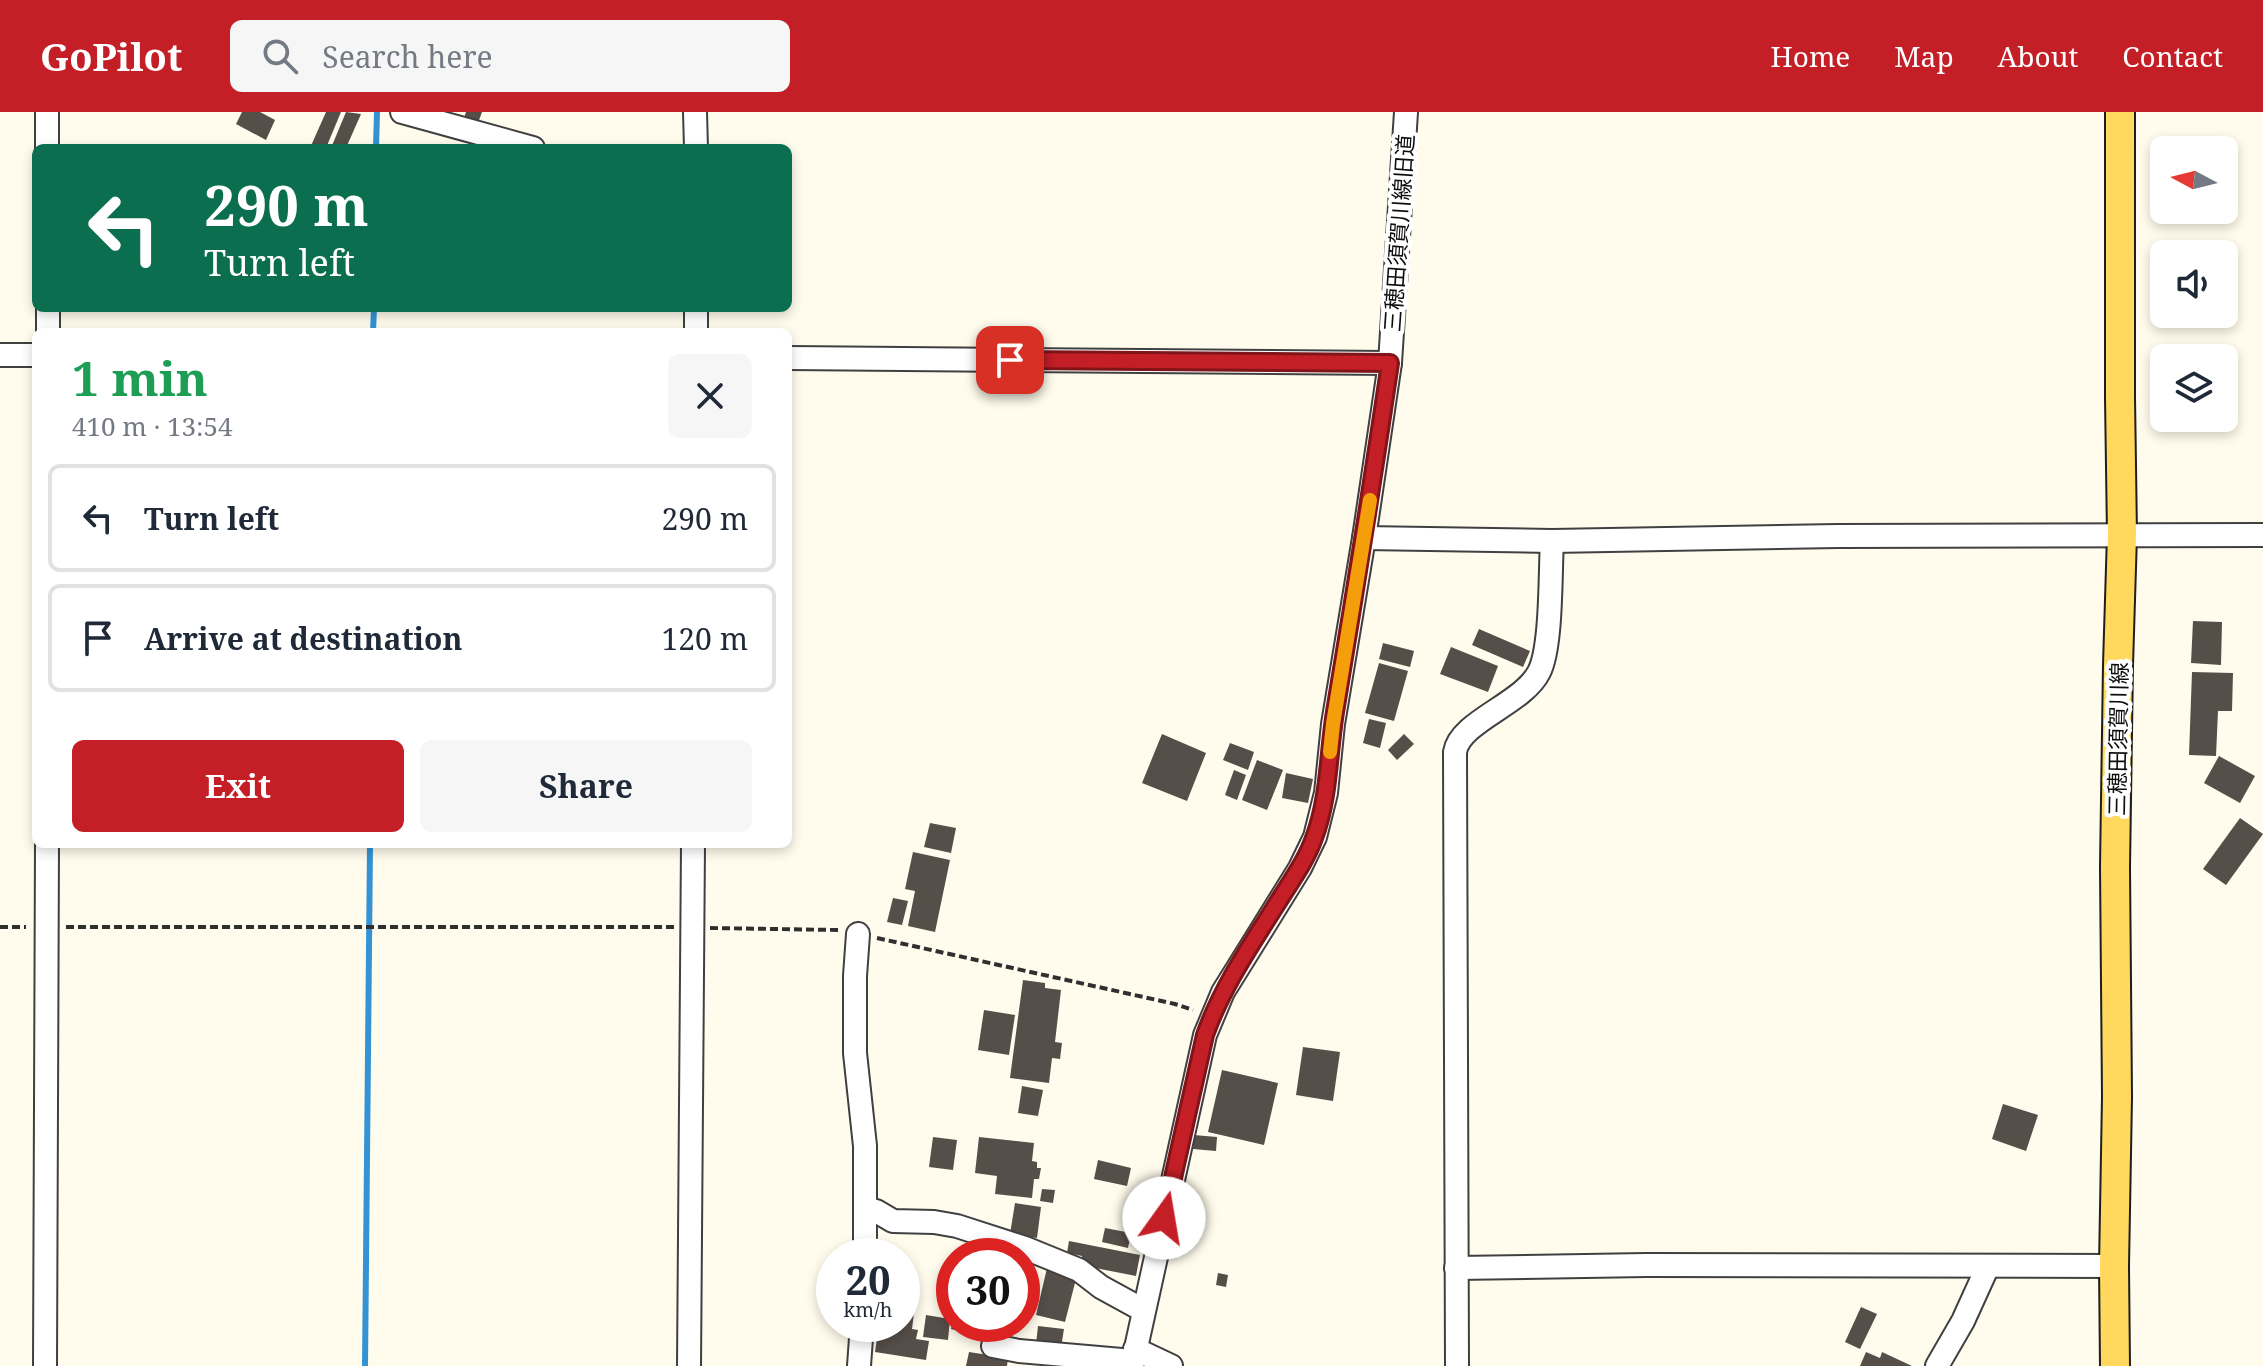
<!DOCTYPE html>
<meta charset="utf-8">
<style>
body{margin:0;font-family:"Noto Serif","Noto Sans JP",serif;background:#f6f6f7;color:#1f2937;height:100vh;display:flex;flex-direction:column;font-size:30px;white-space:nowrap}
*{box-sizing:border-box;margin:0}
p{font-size:26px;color:#747a83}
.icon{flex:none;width:44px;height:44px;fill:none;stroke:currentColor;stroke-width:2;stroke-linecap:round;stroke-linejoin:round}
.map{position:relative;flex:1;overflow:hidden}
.panel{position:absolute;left:32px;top:216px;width:760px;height:520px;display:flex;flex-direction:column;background:#fff;border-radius:12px;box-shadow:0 4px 12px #0003}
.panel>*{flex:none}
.guide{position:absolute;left:32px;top:32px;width:760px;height:168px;border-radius:12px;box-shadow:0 4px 12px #0003;background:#0b6e4f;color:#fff;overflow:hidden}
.needle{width:52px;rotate:277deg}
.buttons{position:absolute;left:2150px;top:24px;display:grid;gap:16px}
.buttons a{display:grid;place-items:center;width:88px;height:88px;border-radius:12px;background:#fff;box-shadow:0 4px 12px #0003;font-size:40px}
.speed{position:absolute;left:816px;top:1126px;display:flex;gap:16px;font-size:40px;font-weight:700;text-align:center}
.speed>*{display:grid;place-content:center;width:104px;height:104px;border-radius:50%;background:#fff;box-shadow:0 4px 12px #0003;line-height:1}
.speed small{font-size:20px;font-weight:400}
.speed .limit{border:12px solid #d22;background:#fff;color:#111}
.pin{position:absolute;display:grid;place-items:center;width:68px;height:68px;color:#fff;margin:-34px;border-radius:16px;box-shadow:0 4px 12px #0006}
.me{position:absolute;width:88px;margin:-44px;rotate:13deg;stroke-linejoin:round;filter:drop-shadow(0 0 6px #0008)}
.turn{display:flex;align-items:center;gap:28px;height:168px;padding:0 40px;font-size:36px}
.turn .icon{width:104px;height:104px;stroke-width:2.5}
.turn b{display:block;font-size:56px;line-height:68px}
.round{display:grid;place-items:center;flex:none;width:84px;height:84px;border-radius:12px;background:#f6f6f7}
.headline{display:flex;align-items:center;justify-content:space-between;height:136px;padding:0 40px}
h1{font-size:48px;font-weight:700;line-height:60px;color:#1e9e55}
.cta{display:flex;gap:16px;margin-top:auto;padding:16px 40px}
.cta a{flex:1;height:92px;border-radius:12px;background:#c41e26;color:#fff;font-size:32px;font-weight:700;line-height:92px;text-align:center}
.cta a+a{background:#f6f6f7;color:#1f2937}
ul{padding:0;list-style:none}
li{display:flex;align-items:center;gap:24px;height:108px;margin:0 16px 12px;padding:0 24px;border:4px solid #e0e1e3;border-radius:12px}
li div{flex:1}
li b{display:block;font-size:30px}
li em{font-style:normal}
header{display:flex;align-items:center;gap:48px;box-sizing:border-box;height:112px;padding:0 40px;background:#c41e26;color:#fff}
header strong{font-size:38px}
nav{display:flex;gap:44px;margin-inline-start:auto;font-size:28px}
.search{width:560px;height:72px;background:#f6f6f7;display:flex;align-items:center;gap:20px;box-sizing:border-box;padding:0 28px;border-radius:12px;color:#747a83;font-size:30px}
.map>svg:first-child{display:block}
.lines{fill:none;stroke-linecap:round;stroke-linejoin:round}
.stream{stroke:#3393d4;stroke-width:6}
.building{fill:#564e49}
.minor-casing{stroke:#404040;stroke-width:26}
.major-casing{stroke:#1e1e1e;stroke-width:32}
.path{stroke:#2f2f2f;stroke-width:4;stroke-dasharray:8 4;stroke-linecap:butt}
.minor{stroke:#fff;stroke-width:22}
.major{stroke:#ffd85d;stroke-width:28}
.route-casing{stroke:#7f1419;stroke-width:20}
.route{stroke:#c41e26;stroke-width:14}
.slow{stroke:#f59e0b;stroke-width:14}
.labels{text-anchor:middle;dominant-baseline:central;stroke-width:8;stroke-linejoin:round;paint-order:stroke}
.street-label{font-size:22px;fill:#0d0d0d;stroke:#fff}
</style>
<header>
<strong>GoPilot</strong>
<div class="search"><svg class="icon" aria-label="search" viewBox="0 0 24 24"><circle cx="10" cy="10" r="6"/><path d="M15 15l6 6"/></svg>Search here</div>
<nav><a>Home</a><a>Map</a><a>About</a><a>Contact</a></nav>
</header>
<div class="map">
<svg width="2263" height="1254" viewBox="0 0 2263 1254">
<rect width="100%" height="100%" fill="#fffced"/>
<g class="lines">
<g class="stream">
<polyline points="376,36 377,0"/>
<polyline points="373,220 374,196"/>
<polyline points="365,1254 370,732"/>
</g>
</g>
<g class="building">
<polygon points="242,0 260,0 275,8 266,28 236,12"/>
<polygon points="326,0 341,0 326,36 310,36"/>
<polygon points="346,0 361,2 346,36 331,36"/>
<polygon points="466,0 482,0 478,11 464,6"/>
<polygon points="2193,509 2222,510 2221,553 2191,551"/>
<polygon points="1479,517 1530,539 1523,555 1472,533"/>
<polygon points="1383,531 1414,539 1410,555 1379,547"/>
<polygon points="1451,535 1498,554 1488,580 1440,562"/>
<polygon points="1379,551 1408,559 1394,609 1365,601"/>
<polygon points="2192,560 2233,561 2232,599 2218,599 2216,644 2189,643"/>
<polygon points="1369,607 1386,611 1380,636 1363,631"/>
<polygon points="1162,622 1206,641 1187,689 1142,671"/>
<polygon points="1404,622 1414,632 1397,648 1388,638"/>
<polygon points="1230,631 1254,640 1248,658 1223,648"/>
<polygon points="2219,644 2255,664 2240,691 2204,671"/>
<polygon points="1257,648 1283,658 1267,698 1242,688"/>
<polygon points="1234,658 1246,663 1237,688 1225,683"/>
<polygon points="1286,661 1313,667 1308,691 1282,686"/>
<polygon points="2240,706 2263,722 2226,773 2203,757"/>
<polygon points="930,711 956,716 951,741 924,735"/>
<polygon points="913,740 950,748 935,820 908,814 915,779 905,777"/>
<polygon points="893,786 908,789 902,813 887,810"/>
<polygon points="1023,868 1045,871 1045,876 1061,878 1055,930 1062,931 1060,947 1052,946 1049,971 1010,966"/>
<polygon points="984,898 1015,903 1009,943 978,938"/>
<polygon points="1303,935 1340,940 1333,989 1296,983"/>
<polygon points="1222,958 1278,971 1264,1033 1208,1020"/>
<polygon points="1022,974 1043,978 1038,1004 1018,1001"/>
<polygon points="2003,992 2038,1003 2026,1039 1992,1027"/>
<polygon points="1194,1023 1217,1025 1216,1039 1193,1037"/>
<polygon points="933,1025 957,1028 953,1058 929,1055"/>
<polygon points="979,1025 1034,1031 1032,1049 1037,1050 1037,1056 1041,1056 1039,1067 1034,1067 1032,1086 995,1082 997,1064 975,1061"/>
<polygon points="1098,1048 1131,1056 1127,1074 1094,1067"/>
<polygon points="1042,1077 1055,1078 1053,1091 1040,1089"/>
<polygon points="1015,1091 1041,1095 1037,1126 1010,1122"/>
<polygon points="1105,1116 1131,1121 1128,1136 1102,1130"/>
<polygon points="1069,1129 1140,1143 1136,1164 1080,1153 1082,1144 1067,1141"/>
<polygon points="1047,1156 1077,1163 1065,1210 1036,1203"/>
<polygon points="1218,1161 1228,1163 1226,1175 1216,1173"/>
<polygon points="1861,1195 1877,1202 1860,1237 1845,1230"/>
<polygon points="902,1199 914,1201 912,1217 918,1218 916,1227 929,1229 926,1248 875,1240 879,1212 902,1212"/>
<polygon points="926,1203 950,1207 948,1228 923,1225"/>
<polygon points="952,1212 999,1212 1009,1215 1004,1231 951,1217"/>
<polygon points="1038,1214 1064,1217 1061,1236 1036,1232"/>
<polygon points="969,1240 1008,1246 1007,1254 966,1254"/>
<polygon points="1866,1240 1880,1246 1882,1240 1912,1254 1860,1254"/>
</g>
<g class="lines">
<g class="minor-casing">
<g id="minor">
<polyline points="47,0 47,36"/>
<polyline points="402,0 533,36"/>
<polyline points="695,0 696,36"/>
<polyline points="48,196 48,220"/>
<polyline points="696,220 696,196"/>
<polyline points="0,243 36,243"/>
<polyline points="788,246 1390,251"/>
<polyline points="1364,426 1552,429 1838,424 2263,423"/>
<polyline points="858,822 855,864 855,941 865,1034 865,1144"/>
<polyline points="865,1096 876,1099 893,1109 934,1110 957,1114 1025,1136 1079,1158 1101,1175 1143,1198"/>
<polyline points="1456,1156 1646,1153 2114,1154"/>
<polyline points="993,1234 1019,1239 1133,1249"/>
<polyline points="1135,1237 1171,1254"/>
<polyline points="45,1254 47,732"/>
<polyline points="689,1254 693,732"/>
<polyline points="859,1254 862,1212"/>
<polyline points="1132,1254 1205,923 1223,880 1300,756 1315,725 1326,681 1333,612 1364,426 1390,251 1406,0"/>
<path d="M1457,1254L1455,640C1460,609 1523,592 1539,560C1552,535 1550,460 1552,429"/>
<polyline points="1937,1254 1963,1209 1988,1154"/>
</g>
</g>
<g class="major-casing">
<polyline id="major" points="2115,1254 2114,1154 2117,985 2115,755 2118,553 2122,423 2120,285 2120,0"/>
</g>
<g class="path">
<polyline points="0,815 26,815"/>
<polyline points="66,815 674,815"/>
<polyline points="710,816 838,818"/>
<polyline points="877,826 1175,892 1193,898"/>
</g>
<use href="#minor" class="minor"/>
<use href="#major" class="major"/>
</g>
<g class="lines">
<g class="route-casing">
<path id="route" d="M1010,248L1390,251C1373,366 1355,480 1336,594C1328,638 1330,684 1314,726C1306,749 1291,769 1278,790C1251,833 1222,875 1205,923L1164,1106"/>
</g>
<use href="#route" class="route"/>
<polyline class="slow" points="1330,640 1333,612 1370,388"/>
</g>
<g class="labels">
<g class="street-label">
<text transform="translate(1398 121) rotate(-86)">三穂田須賀川線旧道</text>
<text transform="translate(2117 627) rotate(-89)">三穂田須賀川線</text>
</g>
</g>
</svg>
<div class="buttons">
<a><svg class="needle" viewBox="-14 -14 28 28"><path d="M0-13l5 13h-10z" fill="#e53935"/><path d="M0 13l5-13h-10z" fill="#747a83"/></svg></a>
<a><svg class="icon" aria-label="sound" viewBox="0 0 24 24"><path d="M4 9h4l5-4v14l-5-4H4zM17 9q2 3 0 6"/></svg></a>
<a><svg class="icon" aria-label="layers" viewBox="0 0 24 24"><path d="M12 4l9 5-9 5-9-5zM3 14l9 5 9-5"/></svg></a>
</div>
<div class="speed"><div>20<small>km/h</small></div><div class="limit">30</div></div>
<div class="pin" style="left:1010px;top:248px;background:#d93025"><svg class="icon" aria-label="arrive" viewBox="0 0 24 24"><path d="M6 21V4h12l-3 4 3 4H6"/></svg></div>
<svg class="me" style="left:1164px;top:1106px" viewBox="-20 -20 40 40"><circle r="19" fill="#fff"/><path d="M0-13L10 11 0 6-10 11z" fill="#c41e26"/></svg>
<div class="guide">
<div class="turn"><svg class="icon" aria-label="left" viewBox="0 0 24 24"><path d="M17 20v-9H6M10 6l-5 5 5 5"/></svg><div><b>290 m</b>Turn left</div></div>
</div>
<section class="panel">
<div class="headline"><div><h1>1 min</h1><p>410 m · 13:54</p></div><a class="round"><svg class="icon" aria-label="close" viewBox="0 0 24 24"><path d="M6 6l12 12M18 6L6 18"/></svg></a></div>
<ul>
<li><svg class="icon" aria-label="left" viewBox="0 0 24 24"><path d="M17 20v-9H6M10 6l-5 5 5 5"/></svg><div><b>Turn left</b></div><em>290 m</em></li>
<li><svg class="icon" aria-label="arrive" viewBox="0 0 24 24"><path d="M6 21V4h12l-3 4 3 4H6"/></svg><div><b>Arrive at destination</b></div><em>120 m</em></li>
</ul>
<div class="cta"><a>Exit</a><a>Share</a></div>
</section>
</div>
